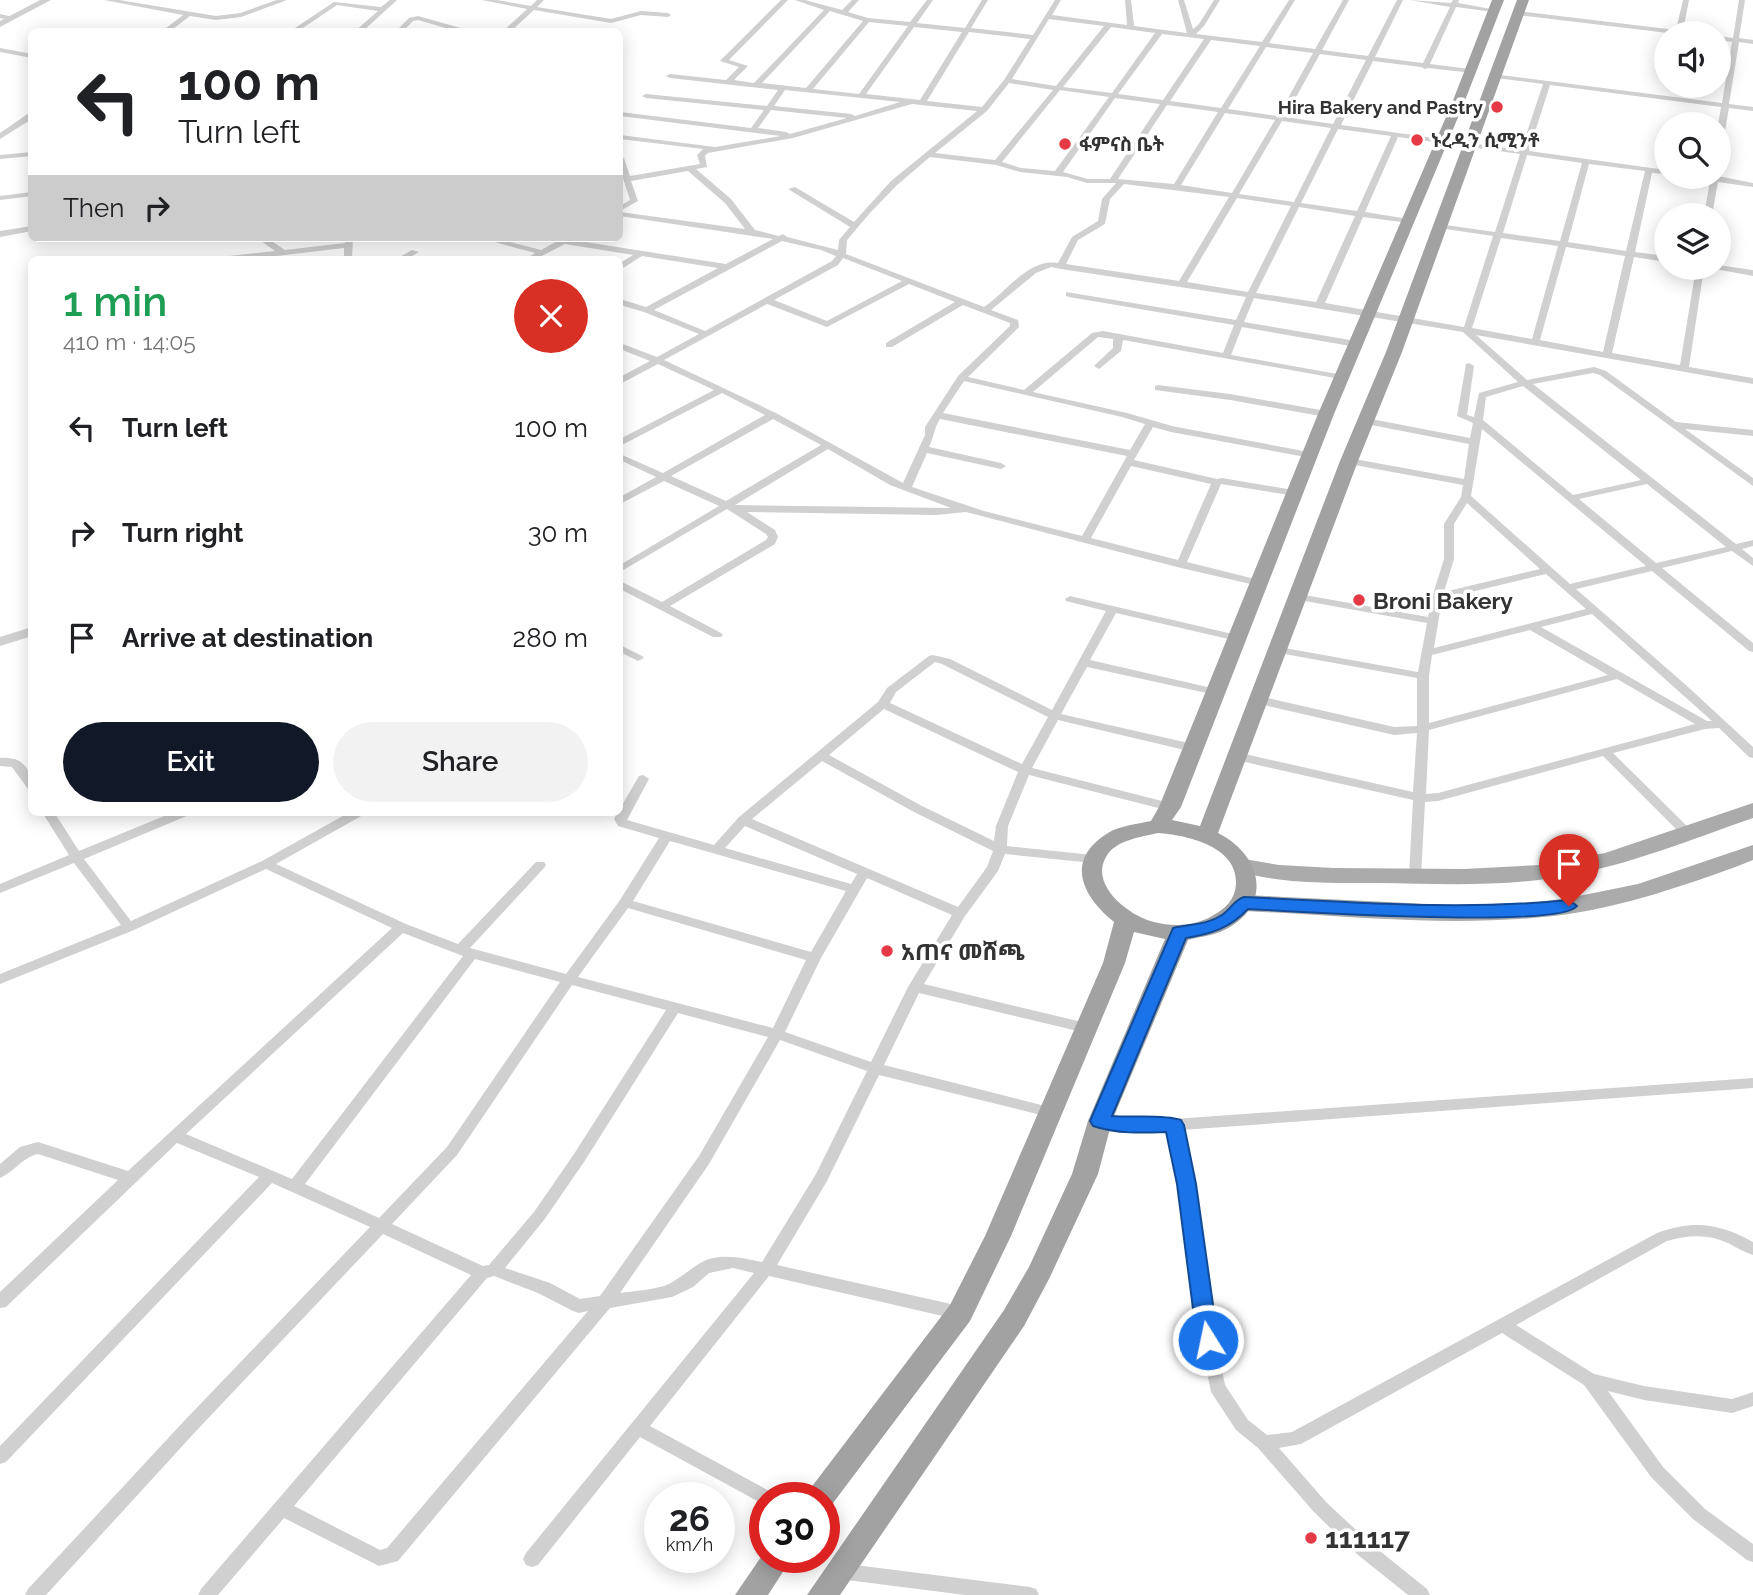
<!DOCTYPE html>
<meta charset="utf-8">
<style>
body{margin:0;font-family:Raleway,"Noto Sans Ethiopic",sans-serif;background:#f2f2f2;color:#202124;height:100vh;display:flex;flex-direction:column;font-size:26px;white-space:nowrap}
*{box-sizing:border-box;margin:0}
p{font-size:23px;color:#757577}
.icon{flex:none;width:38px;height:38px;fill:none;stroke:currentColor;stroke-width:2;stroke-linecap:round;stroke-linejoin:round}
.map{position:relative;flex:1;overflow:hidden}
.sheet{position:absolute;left:28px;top:256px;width:595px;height:560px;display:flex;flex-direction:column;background:#fff;border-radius:10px;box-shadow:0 4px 18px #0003}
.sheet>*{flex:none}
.banner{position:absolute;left:28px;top:28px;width:595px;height:214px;border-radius:10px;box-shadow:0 4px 18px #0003;background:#fff;color:#202124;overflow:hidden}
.controls{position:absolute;left:1654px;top:21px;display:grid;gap:14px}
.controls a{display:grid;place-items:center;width:77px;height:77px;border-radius:50%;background:#fff;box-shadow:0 4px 18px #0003;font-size:35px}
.speed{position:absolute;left:644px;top:1482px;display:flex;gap:14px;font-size:35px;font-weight:700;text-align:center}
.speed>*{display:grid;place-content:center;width:91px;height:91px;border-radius:50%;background:#fff;box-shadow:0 4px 18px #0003;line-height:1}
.speed small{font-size:18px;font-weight:400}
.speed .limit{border:10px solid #d22;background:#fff;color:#111}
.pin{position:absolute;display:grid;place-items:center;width:60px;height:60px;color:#fff;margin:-72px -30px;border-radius:50% 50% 50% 0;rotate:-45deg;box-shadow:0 0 7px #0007}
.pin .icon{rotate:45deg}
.me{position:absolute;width:77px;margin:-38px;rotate:350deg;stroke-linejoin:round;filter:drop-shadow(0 0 5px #0008)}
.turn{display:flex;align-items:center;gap:24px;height:147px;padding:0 35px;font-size:32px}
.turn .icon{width:91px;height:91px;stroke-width:2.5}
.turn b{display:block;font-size:49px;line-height:60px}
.then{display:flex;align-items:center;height:66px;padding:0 35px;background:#0003;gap:14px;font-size:26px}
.round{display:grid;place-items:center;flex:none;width:74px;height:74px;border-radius:37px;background:#f2f2f2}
.summary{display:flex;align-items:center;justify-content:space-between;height:119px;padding:0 35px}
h1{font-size:42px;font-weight:600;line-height:52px;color:#1e9e55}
.cta{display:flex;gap:14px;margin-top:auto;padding:14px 35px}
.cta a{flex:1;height:80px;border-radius:42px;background:#111827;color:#fff;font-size:28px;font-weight:600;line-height:80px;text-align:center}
.cta a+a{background:#f2f2f2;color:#202124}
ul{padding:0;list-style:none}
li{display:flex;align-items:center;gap:21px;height:105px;padding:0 35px}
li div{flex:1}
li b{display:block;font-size:26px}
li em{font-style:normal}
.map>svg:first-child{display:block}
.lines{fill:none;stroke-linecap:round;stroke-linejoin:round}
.minor{fill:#d0d0d0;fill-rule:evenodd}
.tertiary{fill:#d0d0d0;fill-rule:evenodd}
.primary{fill:#ababab;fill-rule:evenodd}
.trunk{fill:#a2a2a2;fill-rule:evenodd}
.route{fill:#1a73e8;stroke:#114b97;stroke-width:2}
.poi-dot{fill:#e63946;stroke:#fff;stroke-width:2.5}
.labels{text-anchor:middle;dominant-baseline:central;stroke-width:7;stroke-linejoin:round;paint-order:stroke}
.far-poi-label{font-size:19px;font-weight:bold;fill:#333;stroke:#fff;text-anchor:start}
.poi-label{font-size:23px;font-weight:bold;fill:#333;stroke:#fff;text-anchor:start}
.near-poi-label{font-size:28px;font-weight:bold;fill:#333;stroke:#fff;text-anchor:start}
</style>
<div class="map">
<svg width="1753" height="1595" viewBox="0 0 1753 1595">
<rect width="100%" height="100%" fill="#fff"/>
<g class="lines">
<g class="minor">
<polygon points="104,0 119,0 216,16 240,13 277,0 287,0 241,17 216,20 190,16 169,32 161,32 183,15"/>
<polygon points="390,0 397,0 362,32 354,32 378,11 337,5 297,32 289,32 334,2 381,7"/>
<polygon points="482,0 497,0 531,6 537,0 544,0 537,7 611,19 641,11 668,13 671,15 668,17 641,15 611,23 534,10 510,32 502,32 527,9"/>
<path d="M781,0H788L729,60L748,66L734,80L754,83L824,10L795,0H805L842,10L852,0H859L848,12L868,18L910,22L927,0H933L917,23L965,28L982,0H988L971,28L1033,35L1055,0H1061L1052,15L1127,25L1125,0H1131L1134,26L1187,33L1178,0H1184L1193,29L1199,24L1214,0H1220L1204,26L1196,34L1262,42L1289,0H1295L1269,43L1315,49L1343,0H1349L1322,50L1368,56L1397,0H1403L1375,57L1423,63L1450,7L1410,0L1451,3L1453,0H1459L1458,3L1497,10L1494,12L1456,7L1430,64L1470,69L1474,71L1473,73L1428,68L1425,69L1421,67L1373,61L1341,125L1521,150L1543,84L1496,78L1492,76L1493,74L1722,103L1732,42L1718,40V36L1733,38L1739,0H1745L1739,38L1753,40V44L1739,42L1729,104L1753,107V111L1729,108L1721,154H1718V125L1721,107L1550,85L1529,151L1666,170V174L1652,173L1635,252L1666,256V262L1634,257L1612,353L1680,365L1696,268H1704L1689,367L1753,378V384L1476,335L1527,380L1594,367L1606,371L1676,422L1753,430V436L1685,429L1753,478V486L1600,375L1593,373L1533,384L1736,544L1753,540V546L1742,549L1753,558V566L1732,551L1662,568L1753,643V652L1749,651L1652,571L1576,589L1687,686L1753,747V758L1749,757L1719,728L1705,729L1613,753L1691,830L1693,833L1691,836H1683L1603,756L1438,801L1425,802L1421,876L1415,880L1409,876L1413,800L1236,760L1230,756L1236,752L1413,792L1417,733L1394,735L1259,704L1253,700L1259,696L1394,727L1417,726V678L1279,653L1273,650L1279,647L1418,672L1427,623L1299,600L1294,597L1299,594L1428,617L1432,597L1444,559V524L1461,497L1463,485L1349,464L1344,461L1349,458L1464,479L1469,444L1366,424L1361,421L1366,418L1470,438L1473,423L1457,416L1466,364L1469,363L1474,366L1467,415L1474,417L1479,393L1518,382L1463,332L1254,298L1244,322L1356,341L1361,344L1356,347L1242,327L1231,355L1343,375L1346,376V380L1123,340L1121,351L1099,369L1094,366L1096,364L1113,348V339L1098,337L1033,392L1127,413L1172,426L1314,453V457L1311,458L1171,432L1153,427L1134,460L1217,479L1222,478L1299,491V495L1295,496L1221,484L1187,562L1263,581L1264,583L1263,585L1259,586L1177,567L966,512L936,515L747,512L775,530L778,537L775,544L670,606L721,633L723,635L721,637H713L620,589V582L624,583L662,602L766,540L768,537L766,534L727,509L620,572V565L719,506L664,481L620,504V497L656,477L620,460V454L663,473L765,415L722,393L620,446V439L714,390L658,364L620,384V377L650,361L620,349V343L657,357L699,334L644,312L620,305V299L646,307L718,268L642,256L620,270V263L633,255L565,244L536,259H526L535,253L480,238H494L541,250L563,238H573L572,240L726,264L773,239L620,216V212L745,229L725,203L688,171L631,181L638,201L620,211V206L630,200L620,169V156L624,158L630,176L700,164L697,155L703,149L620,139V135L715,147L781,136L620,116V112L751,128L764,110L646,98L642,96L646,94L767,106L778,90L670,78L666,76L670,74L726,80L739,67L720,61ZM830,11L863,21L806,88L762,83ZM1049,19L1104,26L1056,86L1012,79ZM869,22L908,26L859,94L813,89ZM914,27L962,32L920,100L866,94ZM1111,27L1155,33L1112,93L1063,87ZM969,32L1030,39L1004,80L982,107L927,101ZM1162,34L1204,39L1163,100L1118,94ZM1211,40L1260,46L1221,108L1170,101ZM1266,47L1313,53L1278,116L1228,109ZM1320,54L1366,60L1333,124L1285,117ZM1009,83L1053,90L995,160L935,153L987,111ZM785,90L900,102L855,116L851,114L774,106ZM1060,90L1109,97L1055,171L1021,168L1002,162ZM1115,98L1160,104L1110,179H1088L1063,172ZM912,104L977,111L891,181L854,222L795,187L788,189L850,227L839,240L838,250L787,237L783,234L779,236L755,230L731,199L696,169L707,167L705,156L708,153L793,138ZM1167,105L1218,112L1174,184L1118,179ZM771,110L847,118L790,134L786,132L758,128ZM1225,113L1275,120L1232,193L1181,185ZM1282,121L1331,128L1294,202L1239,194ZM1338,129L1391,136L1357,211L1301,203ZM1398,137L1520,154L1495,232L1439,224L1435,226L1439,228L1493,236L1464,327L1325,303L1363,217L1409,223L1413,221L1409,219L1365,212ZM1527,155L1582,163L1560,241L1503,233ZM930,157L996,165L1020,172L1067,177L1087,183H1116L1102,199L1098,221L1072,237L1058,263C1028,258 1007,292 984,307L846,254L847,240L870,213L897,185ZM1589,164L1645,171L1626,251L1568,242ZM1124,184L1229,197L1179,281L1066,264L1078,240L1105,224L1110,199ZM1237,198L1291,206L1248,292L1187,282ZM1299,207L1355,216L1316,302L1256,293ZM1501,238L1558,246L1532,339L1472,328ZM782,241L821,250L836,256L832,261L705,331L654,310ZM1566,247L1625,256L1603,352L1540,340ZM843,258L902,281L827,321L774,300L838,265ZM1051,267L1061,269L1246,297L1236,320L1066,292V296L1069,297L1234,325L1223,353L1103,331L1092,333L1024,390L968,377L1019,327L1018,320L991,310L1036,273ZM909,284L955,302L886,343V347H892L963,305L1010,323V326L958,376L925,427V435L903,483L776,413L664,360L767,304L827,327ZM964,381L1122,417L1145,424L1130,450L943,413ZM1523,386L1641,480L1573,495L1483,420L1486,397ZM773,419L821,445L726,501L671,476ZM940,419L1127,456L1082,536L984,511L912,487L927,453L1001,469L1006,466L1001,463L929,447C934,437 934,428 940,419ZM1482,429L1646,566L1570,584L1471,496ZM828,449L890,485L951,508L735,505ZM1131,466L1211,484L1178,560L1091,538ZM1647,484L1726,547L1656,563L1579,499ZM1467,503L1540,569L1444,592L1454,559V524ZM1546,574L1586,609L1434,648L1442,599ZM1592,614L1712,721H1707L1541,627ZM1530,630L1608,675L1429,723V676L1432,655ZM1617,679L1695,724L1438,793L1426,794L1429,730Z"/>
<polygon points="1683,0 1689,0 1683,31 1686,33 1668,33 1518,15 1515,13 1518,11 1676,30"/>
<polygon points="0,14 13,17 14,18 11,20 0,18"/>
<polygon points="418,16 471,31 472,32 459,32 418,20 413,21 402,32 395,32 409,18"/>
<polygon points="0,48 32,54 32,58 0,52"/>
<polygon points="29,113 32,113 32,119 0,139 0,133"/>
<polygon points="32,152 32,156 0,159 0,155"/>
<polygon points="1718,176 1753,183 1753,187 1718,182 1712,215 1704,215 1710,181 1696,177"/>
<polygon points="32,192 32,196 0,200 0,196"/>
<polygon points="32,226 32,231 0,237 0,231"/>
<polygon points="209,238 221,238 210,241"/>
<polygon points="257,238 267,238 285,250 345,243 345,238 353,238 352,259 344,259 344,248 251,259 225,259 229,256 275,251"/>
<polygon points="412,250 419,252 407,259 396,259"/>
<polygon points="1718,265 1753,270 1753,276 1715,269 1718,268"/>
<polygon points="1158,385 1230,394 1326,411 1331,414 1326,417 1230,400 1155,390 1155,386"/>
<path d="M1070,596L1237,635L1243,638L1237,641L1116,613L1090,660L1216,689L1222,692L1216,695L1087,667L1061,714L1193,744L1199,748L1193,752L1058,720L1032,768L1174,804L1176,807L1170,811L1029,775L1008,826L1007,846L1093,855L1099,859L1093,863L1005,854L998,871L965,916L924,984L1086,1023L1091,1024L1093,1028L1091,1032L1086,1033L919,993L884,1065L1049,1107L1054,1108L1056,1112L1054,1116L1049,1117L879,1075L827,1181L777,1265L960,1306L966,1308L968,1313L966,1318L960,1320L769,1276L650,1426L773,1493L776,1498H765V1505L761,1503L640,1437L538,1565L532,1567L526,1565L523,1559L526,1553L754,1273L733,1268L709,1273L693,1287L672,1297L610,1308L398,1561L379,1566L284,1518L218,1595H198L201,1589L471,1275L383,1234L197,1430L46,1595H25L28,1589L185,1420L370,1227L272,1183L6,1462L0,1464V1446L259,1177L177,1143L6,1307L0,1308V1292L118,1180L38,1154C23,1157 14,1172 0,1178V1164L20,1147L38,1142L128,1171L392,928L266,869L134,930L0,984V974L121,925L74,863L0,893V884L69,855L42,812H54L79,851L174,812H191L189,815L84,859L131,921L262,861L350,812H365L363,815L276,864L406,924L458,944L536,862H544L546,865L544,868L470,948L566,974L620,900L659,838L618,826L614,819L639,776L643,775L649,779L627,820L714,845L739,817L878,702L887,688L929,656L933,655L950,659L1052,710L1106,611L1066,601L1065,599ZM935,662L942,664L1048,717L1022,764L890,703L896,692ZM884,709L1018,772L996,826L994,841L922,806L829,755ZM822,761L914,812L993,851L987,867L958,907L752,819ZM745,826L857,874L851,884L725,848ZM670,841L846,891L811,952L633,901ZM867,878L952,915L908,987L871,1062L785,1032L821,958ZM628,908L806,960L773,1028L578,977ZM403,933L463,956L292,1179L186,1134ZM475,959L560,982L447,1147L379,1218L305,1184ZM572,985L666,1010L574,1154L534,1212L489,1265L483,1266L392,1224L457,1155ZM678,1013L768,1037L699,1156L600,1296L580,1299L550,1283L505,1268L544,1220L584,1162ZM780,1040L867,1071L816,1174L762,1262C742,1258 716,1251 697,1265C686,1272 677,1281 664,1286C650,1290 634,1291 620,1293L709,1164ZM494,1276L538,1293L573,1311L579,1313L588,1311L387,1548L380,1550L294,1506L487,1278Z"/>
<polygon points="620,645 642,656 644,658 638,661 620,652"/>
<path d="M0,758C23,756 32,769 32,790L28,789L12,767L0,766Z"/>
<path d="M1753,1078V1088L1182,1130L1193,1184L1211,1316L1225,1385L1248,1420L1267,1435L1292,1432L1657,1233C1694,1220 1718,1223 1753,1242V1255C1744,1252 1736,1247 1728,1243C1708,1234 1688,1235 1667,1241L1516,1325L1594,1374L1644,1386L1732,1399L1753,1392V1406L1732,1413L1644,1400L1608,1391L1663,1467L1705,1509L1753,1544V1562L1747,1560L1693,1519L1651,1477L1584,1385L1502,1333L1301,1444L1279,1448L1326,1502L1370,1543L1427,1589L1430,1595H1408L1358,1555L1314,1512L1258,1448L1236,1430L1211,1392L1195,1316L1179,1184L1168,1131L1135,1132L1100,1126L1095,1125L1093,1121L1095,1117L1100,1116L1135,1120L1174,1119Z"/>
<polygon points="839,1563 1030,1587 1036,1589 1039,1595 965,1595 839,1579 833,1577 830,1571 833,1565"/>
</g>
<g class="tertiary">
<polygon points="40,0 51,0 0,27 0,21"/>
<polygon points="32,627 32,636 0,646 0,637"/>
</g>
<g class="primary">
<path d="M1753,803V818C1692,839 1630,865 1565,876C1504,887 1441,884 1379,883C1331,883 1283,884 1236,871L1233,866L1236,861L1244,859L1279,865L1333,868L1464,869L1540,865L1605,853Z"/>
<path d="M1753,845V860L1738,866C1683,886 1627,905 1569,914C1462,929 1352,916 1244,911L1236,908L1233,903L1236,898L1244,895L1448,905L1530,903L1569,898L1638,884Z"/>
</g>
<g class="trunk">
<path d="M1492,0H1504L1464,103L1334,414L1181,807L1172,820L1200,826L1340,461L1386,352L1517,0H1529L1402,352L1358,461L1218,833C1265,857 1273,909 1220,932C1210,936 1198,937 1188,940L1112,1121L1098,1174L1049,1279L1024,1326L840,1595H807L1004,1310L1029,1267L1072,1174L1088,1121L1165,939L1134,932L1125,963L1011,1236L970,1321L830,1507L824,1510V1498H805L810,1489L950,1305L985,1236L1103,963L1114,922C1082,896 1064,860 1108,833C1119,826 1137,824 1151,821L1159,807L1318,414L1452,103ZM1158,833C1186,835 1238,846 1236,884C1235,900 1225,909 1212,916C1195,926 1173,927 1154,922C1131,917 1089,886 1106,857C1115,840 1141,837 1158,833Z"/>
<polygon points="765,1551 765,1558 792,1558 768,1595 735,1595"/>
</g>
</g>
<path class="route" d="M1244,897C1352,902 1461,911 1569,900L1577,906C1561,929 1290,911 1248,909C1230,928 1211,934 1186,938L1112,1116C1133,1118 1162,1114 1181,1120L1184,1125L1196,1184L1218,1340L1215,1346L1208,1349L1200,1346L1197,1340L1177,1184L1166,1132C1142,1133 1117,1134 1093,1126L1090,1121L1173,928C1190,924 1207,925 1222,915C1231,909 1234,900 1244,897Z"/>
<g class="poi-dot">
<circle cx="1497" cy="107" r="7"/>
<circle cx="1417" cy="140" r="7"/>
<circle cx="1065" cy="144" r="7"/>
<circle cx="1359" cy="600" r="7"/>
<circle cx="887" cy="951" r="7"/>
<circle cx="1311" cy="1538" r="7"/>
</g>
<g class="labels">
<g class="far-poi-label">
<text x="1483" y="107" text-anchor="end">Hira Bakery and Pastry</text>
<text x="1431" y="140">ኑረዲን ሲሚንቶ</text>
<text x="1079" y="144">ፋምናስ ቤት</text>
</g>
<g class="poi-label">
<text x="1373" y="600">Broni Bakery</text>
<text x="901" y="951">አጠና መሸጫ</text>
</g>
<g class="near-poi-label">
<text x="1325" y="1538">111117</text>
</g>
</g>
</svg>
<div class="controls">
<a><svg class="icon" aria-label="sound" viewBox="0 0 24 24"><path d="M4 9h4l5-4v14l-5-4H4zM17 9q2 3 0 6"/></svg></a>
<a><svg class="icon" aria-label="search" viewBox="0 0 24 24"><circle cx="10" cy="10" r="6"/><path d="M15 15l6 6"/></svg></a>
<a><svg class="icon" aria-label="layers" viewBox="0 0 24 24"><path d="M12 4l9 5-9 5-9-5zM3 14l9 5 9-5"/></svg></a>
</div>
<div class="speed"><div>26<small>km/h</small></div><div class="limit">30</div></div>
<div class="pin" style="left:1569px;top:906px;background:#d93025"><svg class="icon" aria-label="arrive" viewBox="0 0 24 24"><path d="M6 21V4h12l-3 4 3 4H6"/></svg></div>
<svg class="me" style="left:1208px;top:1340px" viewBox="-20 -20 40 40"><circle r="17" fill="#1a73e8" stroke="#fff" stroke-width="3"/><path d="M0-11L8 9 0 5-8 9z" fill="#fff"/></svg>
<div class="banner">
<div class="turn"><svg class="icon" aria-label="left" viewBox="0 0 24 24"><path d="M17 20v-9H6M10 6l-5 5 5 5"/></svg><div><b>100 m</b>Turn left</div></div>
<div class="then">Then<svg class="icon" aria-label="right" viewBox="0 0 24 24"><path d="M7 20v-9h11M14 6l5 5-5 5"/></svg></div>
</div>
<section class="sheet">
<div class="summary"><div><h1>1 min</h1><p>410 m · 14:05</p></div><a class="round" style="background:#d93025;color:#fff"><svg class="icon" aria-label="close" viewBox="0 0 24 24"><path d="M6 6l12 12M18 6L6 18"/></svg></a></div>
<ul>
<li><svg class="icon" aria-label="left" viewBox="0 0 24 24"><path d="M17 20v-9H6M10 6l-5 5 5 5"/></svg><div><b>Turn left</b></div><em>100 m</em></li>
<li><svg class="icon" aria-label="right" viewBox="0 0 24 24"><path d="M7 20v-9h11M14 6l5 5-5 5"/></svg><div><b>Turn right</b></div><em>30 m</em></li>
<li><svg class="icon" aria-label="arrive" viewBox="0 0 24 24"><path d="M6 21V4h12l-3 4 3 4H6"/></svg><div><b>Arrive at destination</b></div><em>280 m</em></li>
</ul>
<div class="cta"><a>Exit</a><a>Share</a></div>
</section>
</div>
